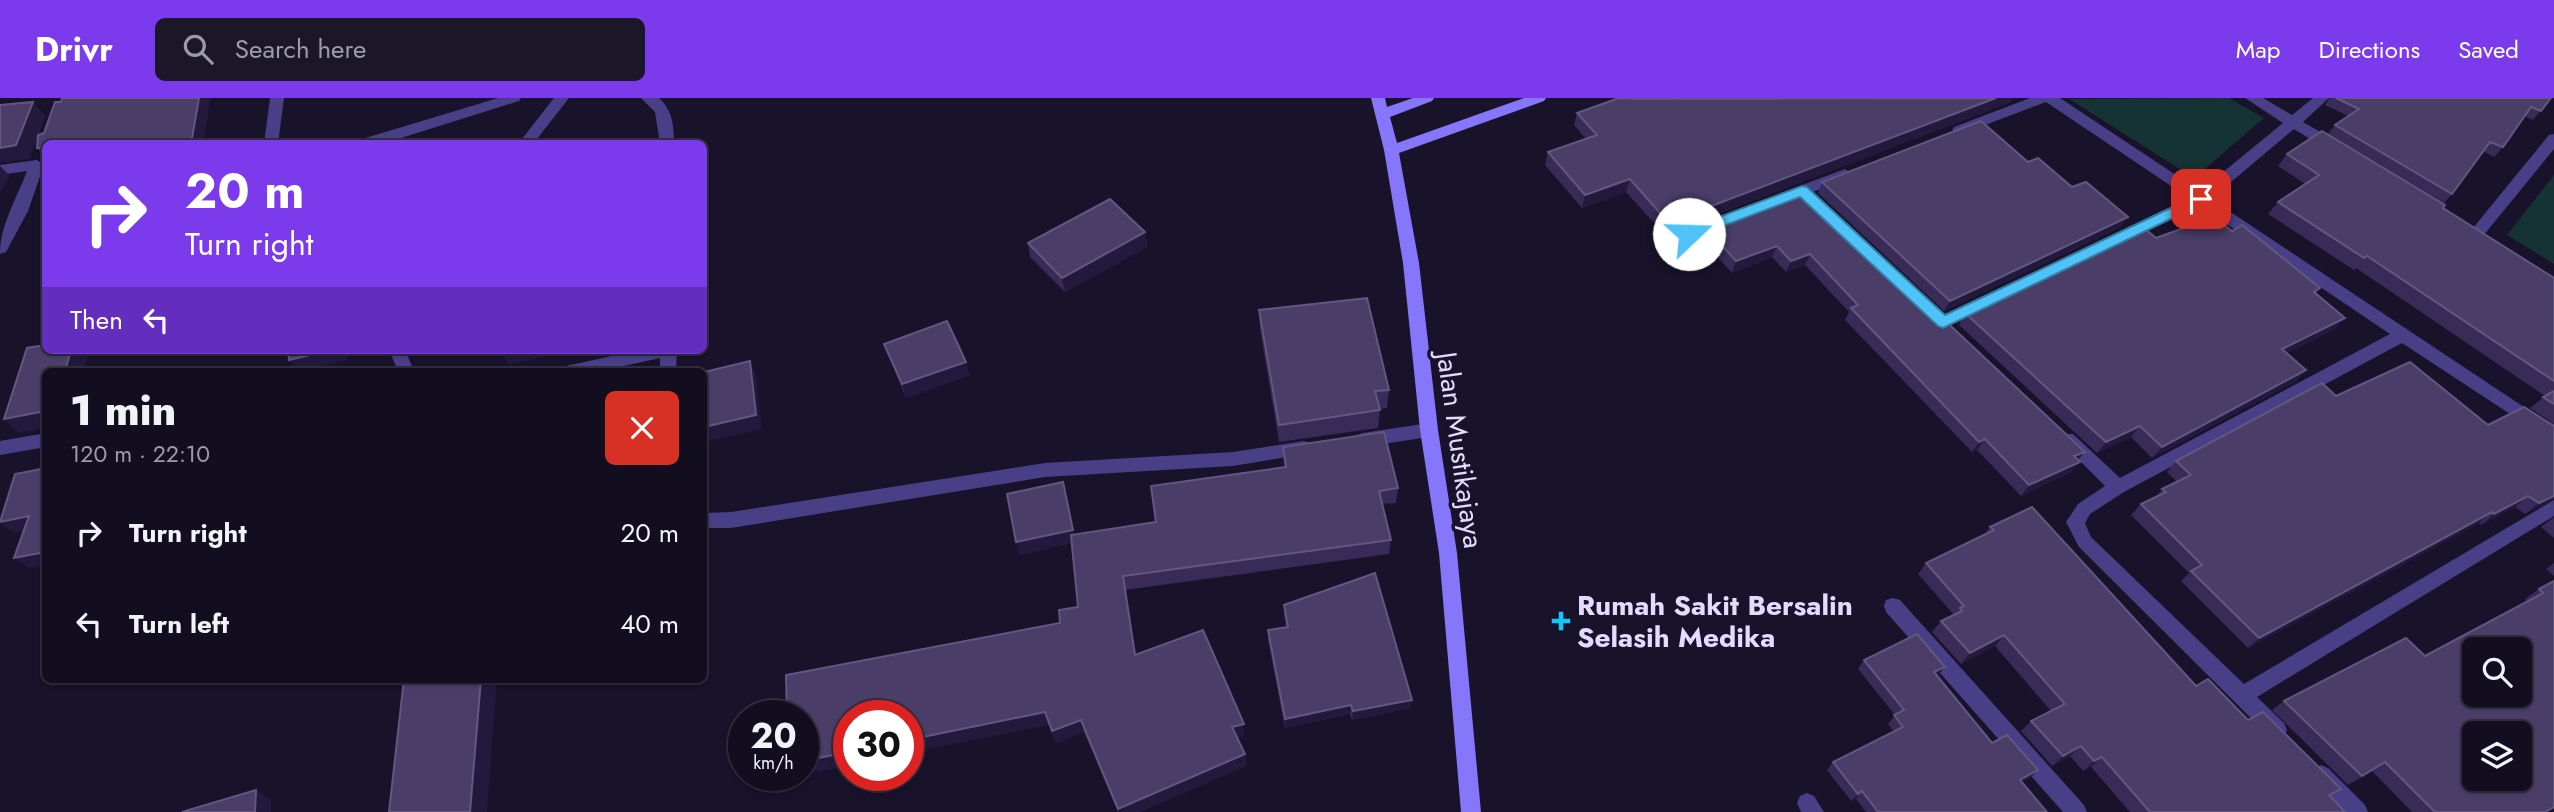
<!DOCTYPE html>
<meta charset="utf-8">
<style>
body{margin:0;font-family:Jost,sans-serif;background:#1b1729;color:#f1f3f6;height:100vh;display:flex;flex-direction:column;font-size:26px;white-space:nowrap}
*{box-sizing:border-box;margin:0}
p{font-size:23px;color:#9c9ca5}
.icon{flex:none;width:38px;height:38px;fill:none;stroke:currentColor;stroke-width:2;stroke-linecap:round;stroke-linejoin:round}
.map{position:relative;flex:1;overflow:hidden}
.panel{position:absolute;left:42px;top:270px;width:665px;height:315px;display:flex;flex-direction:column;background:#120e20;border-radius:10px;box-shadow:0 2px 5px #0004,0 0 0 2px #312e3e}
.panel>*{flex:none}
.top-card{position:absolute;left:42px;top:42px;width:665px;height:214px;border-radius:10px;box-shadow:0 2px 5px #0004,0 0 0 2px #312e3e;background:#7c3aed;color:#fff;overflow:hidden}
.fabs{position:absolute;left:2462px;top:539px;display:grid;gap:14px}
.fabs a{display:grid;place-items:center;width:70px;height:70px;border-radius:10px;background:#120e20;box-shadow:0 2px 5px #0004,0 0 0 2px #312e3e;font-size:35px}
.speed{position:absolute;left:728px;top:602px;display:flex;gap:14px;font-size:35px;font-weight:700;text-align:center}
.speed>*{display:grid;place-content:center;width:91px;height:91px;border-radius:50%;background:#120e20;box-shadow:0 2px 5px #0004,0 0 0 2px #312e3e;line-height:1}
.speed small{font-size:18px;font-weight:400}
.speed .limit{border:10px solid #d22;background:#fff;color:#111}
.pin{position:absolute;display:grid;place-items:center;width:60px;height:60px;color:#fff;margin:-30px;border-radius:14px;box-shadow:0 4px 10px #0006}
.me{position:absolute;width:77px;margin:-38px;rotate:69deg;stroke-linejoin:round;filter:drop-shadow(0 0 5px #0008)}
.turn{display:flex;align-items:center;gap:24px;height:147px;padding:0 28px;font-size:32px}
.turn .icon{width:91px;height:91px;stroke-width:2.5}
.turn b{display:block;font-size:49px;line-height:60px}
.then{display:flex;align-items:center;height:66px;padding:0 28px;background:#0003;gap:14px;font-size:26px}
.round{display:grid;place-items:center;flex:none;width:74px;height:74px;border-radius:10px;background:#1b1729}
.head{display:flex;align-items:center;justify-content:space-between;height:119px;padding:0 28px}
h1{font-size:42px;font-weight:800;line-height:52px}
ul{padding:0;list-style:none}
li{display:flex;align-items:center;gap:21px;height:91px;padding:0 28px}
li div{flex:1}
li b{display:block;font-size:26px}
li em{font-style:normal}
header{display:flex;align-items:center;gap:42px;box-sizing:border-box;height:98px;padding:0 35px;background:#7c3aed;color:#fff}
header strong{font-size:33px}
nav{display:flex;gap:38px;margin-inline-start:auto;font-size:24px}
.search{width:490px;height:63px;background:#1b1729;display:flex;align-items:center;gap:18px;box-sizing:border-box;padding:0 24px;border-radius:10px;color:#9c9ca5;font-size:26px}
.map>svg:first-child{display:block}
.green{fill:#153234}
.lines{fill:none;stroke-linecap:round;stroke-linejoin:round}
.street{fill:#483f87;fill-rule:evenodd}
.secondary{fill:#8676fa;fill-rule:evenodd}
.wall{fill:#382b57}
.shaded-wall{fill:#23193d}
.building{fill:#4a3e69;stroke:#625780;stroke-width:2;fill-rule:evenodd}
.route{fill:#4fc3f7;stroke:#337fa1;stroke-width:2}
.poi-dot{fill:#0fcaf6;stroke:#18122a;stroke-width:2.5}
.labels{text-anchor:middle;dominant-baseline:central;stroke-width:7;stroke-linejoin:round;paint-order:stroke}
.street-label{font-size:28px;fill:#e3dcfe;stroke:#18122a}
.poi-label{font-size:28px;font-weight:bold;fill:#e3dcfe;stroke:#18122a;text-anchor:start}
</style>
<header>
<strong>Drivr</strong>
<div class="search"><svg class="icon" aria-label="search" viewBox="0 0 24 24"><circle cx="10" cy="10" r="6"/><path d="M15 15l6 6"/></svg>Search here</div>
<nav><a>Map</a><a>Directions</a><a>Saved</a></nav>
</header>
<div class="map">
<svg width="2554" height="714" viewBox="0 0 2554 714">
<rect width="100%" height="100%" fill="#18122a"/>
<g class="green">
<polygon points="2229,0 2264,20 2194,80 2069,1"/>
<polygon points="2554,77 2554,166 2507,137"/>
</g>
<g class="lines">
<g class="street">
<polygon points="270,0 284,0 278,46 264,46"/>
<polygon points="498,0 521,0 519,3 382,46 357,46 359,42"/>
<polygon points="554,0 569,0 533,46 518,46"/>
<path d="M641,0H659C673,13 674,28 674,46H660L655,14Z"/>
<polygon points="2030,0 2060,0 2200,93 2283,25 2245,0 2263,0 2292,17 2313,0 2329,0 2303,24 2341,46 2343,50 2341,54 2331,54 2294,31 2211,101 2554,329 2554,345 2402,245 2124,394 2090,416 2085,425 2091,439 2244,586 2554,402 2554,418 2257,599 2284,625 2287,632 2284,639 2277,641 2270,639 2079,449 2066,424 2078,406 2105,388 2058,341 2061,336 2073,336 2120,380 2390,236 2200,108 1949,228 1937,228 1935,224 1937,220 2189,100 2046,4 1964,35 1959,37 1952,32 1954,29"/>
<polygon points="2554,36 2554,51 2483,138 2473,138 2470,134 2473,130 2549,37"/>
<path d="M37,62L44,67L28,113L6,154L0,156C0,127 17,100 27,73L0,77V67Z"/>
<polygon points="1845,71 1852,76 1850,80 1783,105 1775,100 1778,96"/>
<polygon points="1727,116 1732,117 1735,121 1732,125 1689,142 1681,136 1684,132"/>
<polygon points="389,252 405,252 414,273 398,273"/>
<polygon points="639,252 677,252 676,273 660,273 660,260 601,273 563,273 565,268 571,267"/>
<polygon points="1429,325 1435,327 1438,332 1435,337 1429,339 1363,349 1357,347 1354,342 1357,337 1363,335"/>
<polygon points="46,335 46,349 0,357 0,343"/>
<polygon points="1304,343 1310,345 1313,350 1310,355 1233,368 1045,379 731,430 704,430 704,415 731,414 1045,365 1233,354"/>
<polygon points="1893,500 1900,502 2084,707 2087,714 2063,714 1886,514 1884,508 1886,502"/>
<polygon points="2321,667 2328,670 2365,707 2368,714 2344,714 2314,684 2311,677 2314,670"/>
<polygon points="1807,695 1814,698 1824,714 1801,714 1797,705 1800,698"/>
</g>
<polygon class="secondary" points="1371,0 1385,0 1387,9 1413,0 1434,0 1432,3 1390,19 1397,45 1524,0 1546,0 1544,3 1399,55 1419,165 1438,332 1457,455 1481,714 1461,714 1439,455 1420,332 1403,165 1384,52"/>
</g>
<g class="wall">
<polygon points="210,0 203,46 46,46 46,60 37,50 38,37 29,61 33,4 45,18 38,37"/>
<polygon points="2330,0 2551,0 2533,22 2524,18 2503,49 2494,59 2483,53 2452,96 2444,105 2328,36 2335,27 2348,18 2325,7"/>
<polygon points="2011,4 1689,127 1681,118 1656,127 1626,94 1582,110 1545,67 1548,54 1586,41 1574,27 1577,15"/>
<polygon points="2287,56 2443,110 2554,180 2554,326 2530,310 2545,298 2356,170 2354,172 2268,116 2278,104 2305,86 2278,68"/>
<polygon points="2028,64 2072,89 2121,129 1944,213 1818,95 1822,84"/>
<polygon points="1804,90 2078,362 2071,374 2021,398 1977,352 1972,354 1845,222 1849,214 1805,167 1786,174 1772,159 1732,175 1701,140 1705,129"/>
<polygon points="1145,134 1147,149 1065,194 1030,159 1028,145"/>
<polygon points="2156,140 2320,190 2316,195 2335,231 2287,255 2306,272 2296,283 2152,360 2131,339 2097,355 1959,227 1965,215"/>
<polygon points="1259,212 1389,292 1387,310 1380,311 1378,330 1279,344 1260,231"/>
<polygon points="884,246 970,277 906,300"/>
<polygon points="2336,298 2554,401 2525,416 2515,409 2481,427 2479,425 2248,550 2181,483 2189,475 2131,417 2141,406 2155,400 2162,391 2177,384 2167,374 2176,363"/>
<polygon points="1283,349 1398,390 1396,405 1382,406 1391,442 1389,456 1125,492 1135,556 1244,626 1244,638 1237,640 1245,656 1246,668 1139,714 1118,714 1084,634 1056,645 1049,627 849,618 849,667 803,676 803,618 1060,525 1078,509 1071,445 1020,457 1016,444 1074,437 1156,424 1284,370"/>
<polygon points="2554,419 2554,440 2541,429"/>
<polygon points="1990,429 2196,588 2248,622 2341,691 2330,698 2345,714 2130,714 2091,669 2083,673 2070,658 2052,668 2021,633 2031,623 2051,613 1995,548 1961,566 1932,534 1941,523 1954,517 1918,476 1926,465 1984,437"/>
<polygon points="2554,465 2554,478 2546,471"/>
<polygon points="2554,483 2545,714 2412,714 2372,673 2348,687 2272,612 2284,603 2425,558 2527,503 2525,501 2539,491"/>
<polygon points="1284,507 1412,602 1410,610 1352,622 1350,616 1285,630 1268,542 1268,532 1286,530 1284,517"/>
<polygon points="1864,562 1945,569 1937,578 1992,645 2030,680 2022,684 2047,714 1866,714 1856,701 1851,703 1827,672 1833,664 1894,634 1888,626 1895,617 1858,571"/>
</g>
<g class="shaded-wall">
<polygon points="199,0 210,0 203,46 191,46"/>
<polygon points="1996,0 2013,0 2011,4 1689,127 1693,115"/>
<polygon points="33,4 45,18 29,61 0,65 0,50"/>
<polygon points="0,68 10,78 0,95"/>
<polygon points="1630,81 1626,94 1582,110 1585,97"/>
<polygon points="1685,106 1681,118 1656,127 1660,115"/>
<polygon points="2128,119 2121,129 1944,213 1950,203"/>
<polygon points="1145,134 1147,149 1065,194 1062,180"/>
<polygon points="1777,148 1772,159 1732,175 1736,163"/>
<polygon points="1810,156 1805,167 1786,174 1791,163"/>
<polygon points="2345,220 2335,231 2272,263 2282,251"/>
<polygon points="71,252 85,252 89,255 83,273 65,273"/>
<polygon points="331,252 347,252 347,262 301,273 298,273 289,262"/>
<polygon points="504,252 570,252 509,267 500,253"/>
<polygon points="750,263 756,277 762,331 704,344 704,329"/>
<polygon points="966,264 970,277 906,300 902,286"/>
<polygon points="2306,272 2296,283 2152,360 2162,349"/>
<polygon points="46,313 46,330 19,335 4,321"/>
<polygon points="2140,328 2131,339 2097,355 2106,344"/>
<polygon points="1985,341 1977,352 1972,354 1979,344"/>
<polygon points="2085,354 2076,364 2074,358"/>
<polygon points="2080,364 2071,374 2021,398 2029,387"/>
<polygon points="2528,398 2515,409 2481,427 2494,416"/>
<polygon points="2554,398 2554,401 2525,416 2539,405"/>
<polygon points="2492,414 2479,425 2248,550 2259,540"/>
<polygon points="29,418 43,430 14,435 0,425"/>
<polygon points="1073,432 1076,444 1020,457 1016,444"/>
<polygon points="46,454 46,468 29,470 14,460"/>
<polygon points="2004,537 1995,548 1961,566 1970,555"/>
<polygon points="1945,569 1938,577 1927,583 1934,574"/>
<polygon points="481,581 497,581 487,714 470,714"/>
<polygon points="1412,602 1410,610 1352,622 1353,613"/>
<polygon points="1351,607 1350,616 1285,630 1285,621"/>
<polygon points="1045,614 1049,627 908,655 908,642"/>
<polygon points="1081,622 1084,634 1056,645 1052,633"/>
<polygon points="1244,626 1244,638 1233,641 1232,629"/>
<polygon points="2081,648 2070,658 2052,668 2063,658"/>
<polygon points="849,654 849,667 803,676 803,663"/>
<polygon points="1245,656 1246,668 1139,714 1119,714 1118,711"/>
<polygon points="2102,659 2091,669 2083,673 2094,663"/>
<polygon points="2038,672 2030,680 2012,690 2020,682"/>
<polygon points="256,692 271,702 271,714 255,714"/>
<polygon points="1862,693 1856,701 1851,703 1858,696"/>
</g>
<g class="building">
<polygon points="62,0 199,0 191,46 46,46 46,50 37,50 38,37 44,35 55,4 61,4"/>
<polygon points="1619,0 1637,1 1996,0 1693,115 1685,106 1660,115 1630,81 1585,97 1548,54 1597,37 1577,15"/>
<polygon points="2336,0 2551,0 2541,13 2531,9 2503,49 2490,44 2452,96 2335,27 2359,11"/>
<polygon points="33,4 16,47 0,50 0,7"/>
<polygon points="1981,23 2028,64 2038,60 2072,89 2086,84 2128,119 1950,203 1822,84"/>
<polygon points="2322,33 2445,107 2443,110 2554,180 2554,283 2367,158 2364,160 2278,104 2319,77 2287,56"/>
<polygon points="1804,90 2085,354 2074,358 2080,364 2029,387 1985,341 1979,344 1851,210 1858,207 1810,156 1791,163 1777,148 1736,163 1705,129"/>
<polygon points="1110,101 1145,134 1062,180 1028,145"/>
<polygon points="2214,119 2232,133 2242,127 2320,190 2314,194 2345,220 2282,251 2306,272 2162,349 2140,328 2106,344 1965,215 2144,130 2156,140"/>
<polygon points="1367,200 1389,292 1375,293 1380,312 1279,327 1259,212"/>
<polygon points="947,223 966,264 902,286 884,246"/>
<polygon points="46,247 46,252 71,252 65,273 46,273 46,313 4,321 27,250"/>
<polygon points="288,252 331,252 289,262"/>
<polygon points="750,263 756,317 704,329 704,274"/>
<polygon points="2410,264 2488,327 2524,309 2554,328 2554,398 2539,405 2528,398 2494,416 2492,414 2259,540 2191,473 2202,467 2141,406 2166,394 2162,391 2191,377 2176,363 2322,285 2336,298"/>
<polygon points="2554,293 2554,306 2543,299"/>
<polygon points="1384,334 1398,390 1379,393 1391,442 1123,478 1135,557 1203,532 1244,626 1232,629 1245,656 1118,711 1081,622 1052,633 1045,614 908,642 908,618 849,618 849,654 803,663 803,618 787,618 786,577 1060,525 1059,512 1078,509 1071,437 1156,424 1151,388 1286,369 1283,349"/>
<polygon points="46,370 46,454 14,460 29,418 0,424 15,376"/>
<polygon points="1063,384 1073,432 1016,444 1007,396"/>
<polygon points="2032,409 2196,588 2208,581 2248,622 2263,614 2341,691 2329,697 2345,714 2150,714 2102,659 2094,663 2081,648 2063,658 2031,623 2065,606 2004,537 1970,555 1941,523 1962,513 1960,510 1964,508 1926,465 1994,432 1990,429"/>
<polygon points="1375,475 1412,602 1353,613 1351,607 1285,621 1268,532 1288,529 1284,507"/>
<path d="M2554,483V709L2545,714H2435L2385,664L2362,678L2284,603L2406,540L2425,558L2543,495L2539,491ZM2474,551H2520V597H2474ZM2474,635H2520V681H2474Z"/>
<polygon points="1917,536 1945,569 1934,574 1992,645 2007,637 2038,672 2020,682 2047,714 1878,714 1862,693 1858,696 1833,664 1903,629 1894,617 1904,612 1864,562"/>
<polygon points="404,581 481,581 470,714 389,714"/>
<polygon points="256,692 255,714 182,714"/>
</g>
<polygon class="route" points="1802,88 1807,89 1945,217 2196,98 2201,96 2208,101 2206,104 1943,230 1938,228 1800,99 1694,139 1689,141 1682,136 1684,132"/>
<path class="poi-dot" d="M1557.5 512.5h7v7h7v7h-7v7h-7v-7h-7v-7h7z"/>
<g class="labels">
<g class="street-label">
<text transform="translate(1460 352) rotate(82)">Jalan Mustikajaya</text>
</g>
<g class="poi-label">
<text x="1577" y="507">Rumah Sakit Bersalin<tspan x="1577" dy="32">Selasih Medika</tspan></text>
</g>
</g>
</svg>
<div class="fabs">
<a><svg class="icon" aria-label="search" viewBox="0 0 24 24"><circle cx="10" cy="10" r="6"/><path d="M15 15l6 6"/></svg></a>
<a><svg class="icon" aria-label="layers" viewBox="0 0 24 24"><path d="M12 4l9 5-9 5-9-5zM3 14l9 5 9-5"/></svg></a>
</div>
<div class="speed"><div>20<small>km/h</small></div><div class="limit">30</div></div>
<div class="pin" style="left:2201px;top:101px;background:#d93025"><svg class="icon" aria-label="arrive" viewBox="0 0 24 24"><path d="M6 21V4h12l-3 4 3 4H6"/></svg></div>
<svg class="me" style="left:1689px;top:136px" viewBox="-20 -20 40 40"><circle r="19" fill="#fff"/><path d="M0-13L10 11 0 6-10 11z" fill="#4fc3f7"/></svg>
<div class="top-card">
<div class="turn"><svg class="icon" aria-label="right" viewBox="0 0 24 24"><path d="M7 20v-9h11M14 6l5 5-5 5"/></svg><div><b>20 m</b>Turn right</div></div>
<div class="then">Then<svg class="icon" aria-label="left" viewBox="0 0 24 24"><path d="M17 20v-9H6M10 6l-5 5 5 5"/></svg></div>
</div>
<section class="panel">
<div class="head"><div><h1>1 min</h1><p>120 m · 22:10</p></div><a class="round" style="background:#d93025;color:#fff"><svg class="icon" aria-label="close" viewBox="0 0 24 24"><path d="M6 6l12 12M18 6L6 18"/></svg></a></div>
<ul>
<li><svg class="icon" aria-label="right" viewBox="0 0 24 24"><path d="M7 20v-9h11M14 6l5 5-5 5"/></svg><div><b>Turn right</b></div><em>20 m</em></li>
<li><svg class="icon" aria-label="left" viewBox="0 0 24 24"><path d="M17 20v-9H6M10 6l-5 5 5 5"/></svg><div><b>Turn left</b></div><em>40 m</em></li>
</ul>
</section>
</div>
